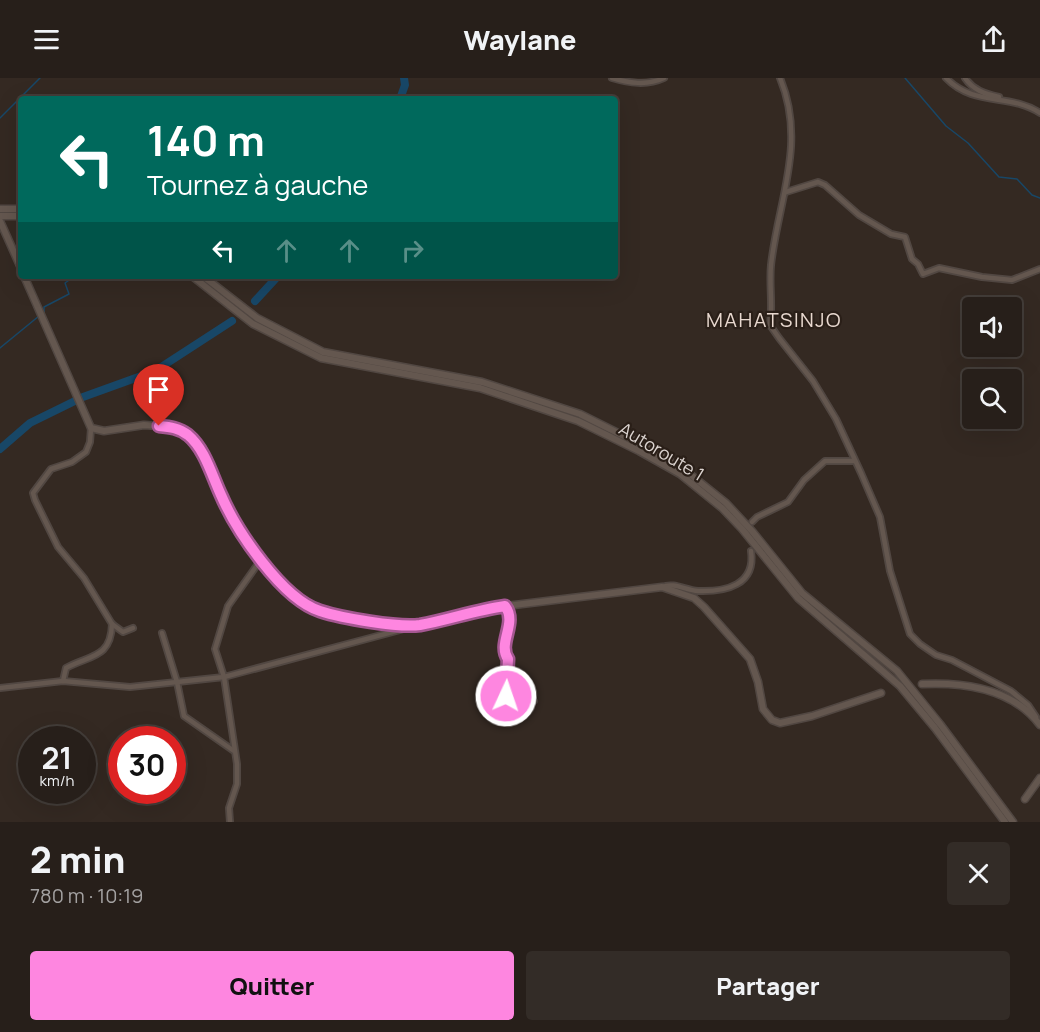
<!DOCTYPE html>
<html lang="fr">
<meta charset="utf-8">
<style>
body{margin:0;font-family:Manrope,sans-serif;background:#332c27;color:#f1f3f6;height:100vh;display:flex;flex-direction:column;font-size:22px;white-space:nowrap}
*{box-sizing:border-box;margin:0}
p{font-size:20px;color:#a4a2a2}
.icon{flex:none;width:33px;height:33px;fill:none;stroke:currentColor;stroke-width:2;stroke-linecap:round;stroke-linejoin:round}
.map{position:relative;height:744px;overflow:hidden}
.details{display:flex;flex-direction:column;background:#271f1a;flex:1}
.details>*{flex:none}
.top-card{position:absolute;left:18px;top:18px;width:600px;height:183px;border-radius:6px;box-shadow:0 6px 24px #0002,0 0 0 2px #433d39;background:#00695c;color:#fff;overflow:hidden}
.buttons{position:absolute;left:962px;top:219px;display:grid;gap:12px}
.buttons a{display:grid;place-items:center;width:60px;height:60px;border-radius:6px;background:#271f1a;box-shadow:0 6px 24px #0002,0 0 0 2px #433d39;font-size:30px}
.speed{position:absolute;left:18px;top:648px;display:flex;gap:12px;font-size:30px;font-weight:700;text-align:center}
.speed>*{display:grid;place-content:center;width:78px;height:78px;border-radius:50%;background:#271f1a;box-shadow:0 6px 24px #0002,0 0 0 2px #433d39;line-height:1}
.speed small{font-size:15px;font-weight:400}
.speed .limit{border:9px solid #d22;background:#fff;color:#111}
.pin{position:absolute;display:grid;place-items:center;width:51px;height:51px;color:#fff;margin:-62px -26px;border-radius:50% 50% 50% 0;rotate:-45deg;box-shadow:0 0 6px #0007}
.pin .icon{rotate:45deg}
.me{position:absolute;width:66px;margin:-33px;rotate:3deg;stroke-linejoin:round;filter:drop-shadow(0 0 4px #0008)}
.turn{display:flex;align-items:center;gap:21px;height:126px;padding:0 30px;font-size:27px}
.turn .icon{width:78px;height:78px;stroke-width:2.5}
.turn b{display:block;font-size:42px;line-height:51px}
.lanes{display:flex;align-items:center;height:57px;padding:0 30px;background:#0003;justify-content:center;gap:30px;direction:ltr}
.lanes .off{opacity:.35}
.round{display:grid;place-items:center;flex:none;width:63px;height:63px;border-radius:6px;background:#332c27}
.headline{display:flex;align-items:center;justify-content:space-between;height:102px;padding:0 30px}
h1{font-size:36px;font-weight:800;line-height:45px}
.primary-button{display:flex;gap:12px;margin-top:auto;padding:12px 30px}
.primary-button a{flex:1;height:69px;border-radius:6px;background:#fe86e0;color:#111;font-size:24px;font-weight:800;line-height:69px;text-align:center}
.primary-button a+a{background:#332c27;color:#f1f3f6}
header{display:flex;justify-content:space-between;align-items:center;height:78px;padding:0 30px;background:#271f1a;font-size:27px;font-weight:800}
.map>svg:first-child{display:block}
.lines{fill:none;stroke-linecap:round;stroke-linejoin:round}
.stream{stroke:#184767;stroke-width:1.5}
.river{stroke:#184767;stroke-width:8}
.street-casing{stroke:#514742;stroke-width:8}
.secondary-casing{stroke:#514742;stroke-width:9}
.street{stroke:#64574f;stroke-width:4.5}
.secondary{stroke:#64574f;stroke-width:6}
.route-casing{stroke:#a55792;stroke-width:15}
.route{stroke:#fe86e0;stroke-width:10}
.labels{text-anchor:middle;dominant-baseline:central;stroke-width:4.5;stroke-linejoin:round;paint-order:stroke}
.street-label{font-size:18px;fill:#dbd3cf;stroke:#2a1f18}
.neighbourhood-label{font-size:20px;letter-spacing:1.5px;fill:#e8d8cf;stroke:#2a1f18}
</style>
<header><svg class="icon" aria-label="menu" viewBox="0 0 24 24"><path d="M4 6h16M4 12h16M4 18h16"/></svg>Waylane<svg class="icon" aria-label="share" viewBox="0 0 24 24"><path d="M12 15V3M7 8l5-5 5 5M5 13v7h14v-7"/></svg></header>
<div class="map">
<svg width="1040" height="744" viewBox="0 0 1040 744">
<rect width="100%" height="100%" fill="#342922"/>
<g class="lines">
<g class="stream">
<polyline points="905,0 946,48 968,65 999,99 1017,101 1032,117 1040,120"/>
<polyline points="0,40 40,0"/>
<polyline points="44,234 44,229 69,216 65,205 75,198"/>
<polyline points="0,270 39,238"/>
</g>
<g class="river">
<polyline points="400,21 405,7 404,0"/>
<polyline points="255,223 278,198"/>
<polyline points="0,371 30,345 83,319 155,293 232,243"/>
</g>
<g class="street-casing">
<g id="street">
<path d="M612,0C629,5 647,8 664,0"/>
<path d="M780,0C807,65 778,123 771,187C769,207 773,227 770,247L779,260L813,303L836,341L861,395L880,439L890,493L910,556L920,566L936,577L952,582L1011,613L1028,627L1036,639"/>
<path d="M946,0C974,29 1010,15 1040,35"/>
<path d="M965,0C973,12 985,16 999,19"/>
<polyline points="786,114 818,104 825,107 859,137 891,156 905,159 912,181 918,186 923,196 939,190 982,199 1012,202 1040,191"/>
<polyline points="91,350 90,364 86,374 72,384 51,391 33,415 35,422 58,469 84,500 112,546 123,554 133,550"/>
<polyline points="752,444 757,439 788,424 804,402 825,383 854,383"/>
<path d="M662,509C674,504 685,512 698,513C726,514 756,507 751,473"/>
<path d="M505,528C518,544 498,564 508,581L506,618L514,633L534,623"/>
<polyline points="162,555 177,604 184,638 234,673"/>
<path d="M63,603L66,590C89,577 111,581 112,546"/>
<polyline points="0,610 63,603 130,609 224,599 415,548"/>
<polyline points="230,744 229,730 237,706 237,686 224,599 215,571 228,528 260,483"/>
</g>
</g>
<g class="secondary-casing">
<g id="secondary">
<polyline points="0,131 21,131"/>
<polyline points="0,138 21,138"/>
<polyline points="0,143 21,190"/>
<polyline points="24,198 91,350 104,353 144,347 173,349 189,358 201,374 222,421 239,453 260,483 295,518 319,533 375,544 417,547 482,531 662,509 694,520 704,529 750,581 758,604 763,631 772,642 780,645 812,638 881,615"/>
<polyline points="192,198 253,246 321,280 480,310 578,343 639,373 680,396 722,430 742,451 798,520 900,608 935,650 1005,744"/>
<polyline points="203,198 257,240 323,274 482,304 580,336 640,366 686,393 726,425 752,453 802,515 897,593 940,646 1013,744"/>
<path d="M922,606C964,604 1013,611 1040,647"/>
<polyline points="1025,721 1040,700"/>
</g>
</g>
<use href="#street" class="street"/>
<use href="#secondary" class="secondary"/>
</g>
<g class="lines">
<g class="route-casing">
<path id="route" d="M159,348C170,349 179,350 188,357C205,371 212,398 221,417C236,452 282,521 320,533C341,540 399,550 420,547C448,542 476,532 505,528C518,545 497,565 508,581L506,618"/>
</g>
<use href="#route" class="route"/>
</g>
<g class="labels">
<g class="street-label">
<text transform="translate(662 373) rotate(31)">Autoroute 1</text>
</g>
<g class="neighbourhood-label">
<text x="774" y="241">MAHATSINJO</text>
</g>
</g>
</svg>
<div class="buttons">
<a><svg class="icon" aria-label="sound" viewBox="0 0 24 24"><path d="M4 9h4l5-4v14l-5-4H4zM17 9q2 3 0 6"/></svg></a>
<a><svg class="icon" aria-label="search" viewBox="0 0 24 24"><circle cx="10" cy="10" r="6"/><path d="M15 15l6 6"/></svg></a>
</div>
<div class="speed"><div>21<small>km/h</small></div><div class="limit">30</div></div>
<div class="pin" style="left:159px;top:348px;background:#d93025"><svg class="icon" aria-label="arrive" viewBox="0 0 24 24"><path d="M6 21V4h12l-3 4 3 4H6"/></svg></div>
<svg class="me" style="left:506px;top:618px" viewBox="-20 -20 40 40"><circle r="17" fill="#fe86e0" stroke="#fff" stroke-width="3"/><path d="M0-11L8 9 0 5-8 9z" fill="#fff"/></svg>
<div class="top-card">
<div class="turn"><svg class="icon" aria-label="left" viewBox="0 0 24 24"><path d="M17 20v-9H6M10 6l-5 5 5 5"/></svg><div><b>140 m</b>Tournez à gauche</div></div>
<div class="lanes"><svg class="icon" aria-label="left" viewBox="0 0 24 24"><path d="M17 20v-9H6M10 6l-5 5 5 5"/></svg><svg class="icon off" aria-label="ahead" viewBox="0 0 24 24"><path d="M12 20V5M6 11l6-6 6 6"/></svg><svg class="icon off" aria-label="ahead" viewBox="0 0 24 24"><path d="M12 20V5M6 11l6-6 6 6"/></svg><svg class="icon off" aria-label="right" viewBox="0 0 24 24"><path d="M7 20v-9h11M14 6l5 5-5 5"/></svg></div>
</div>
</div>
<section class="details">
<div class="headline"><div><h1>2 min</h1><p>780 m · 10:19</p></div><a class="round"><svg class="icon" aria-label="close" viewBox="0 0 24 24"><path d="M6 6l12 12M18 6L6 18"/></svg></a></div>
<div class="primary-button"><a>Quitter</a><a>Partager</a></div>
</section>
